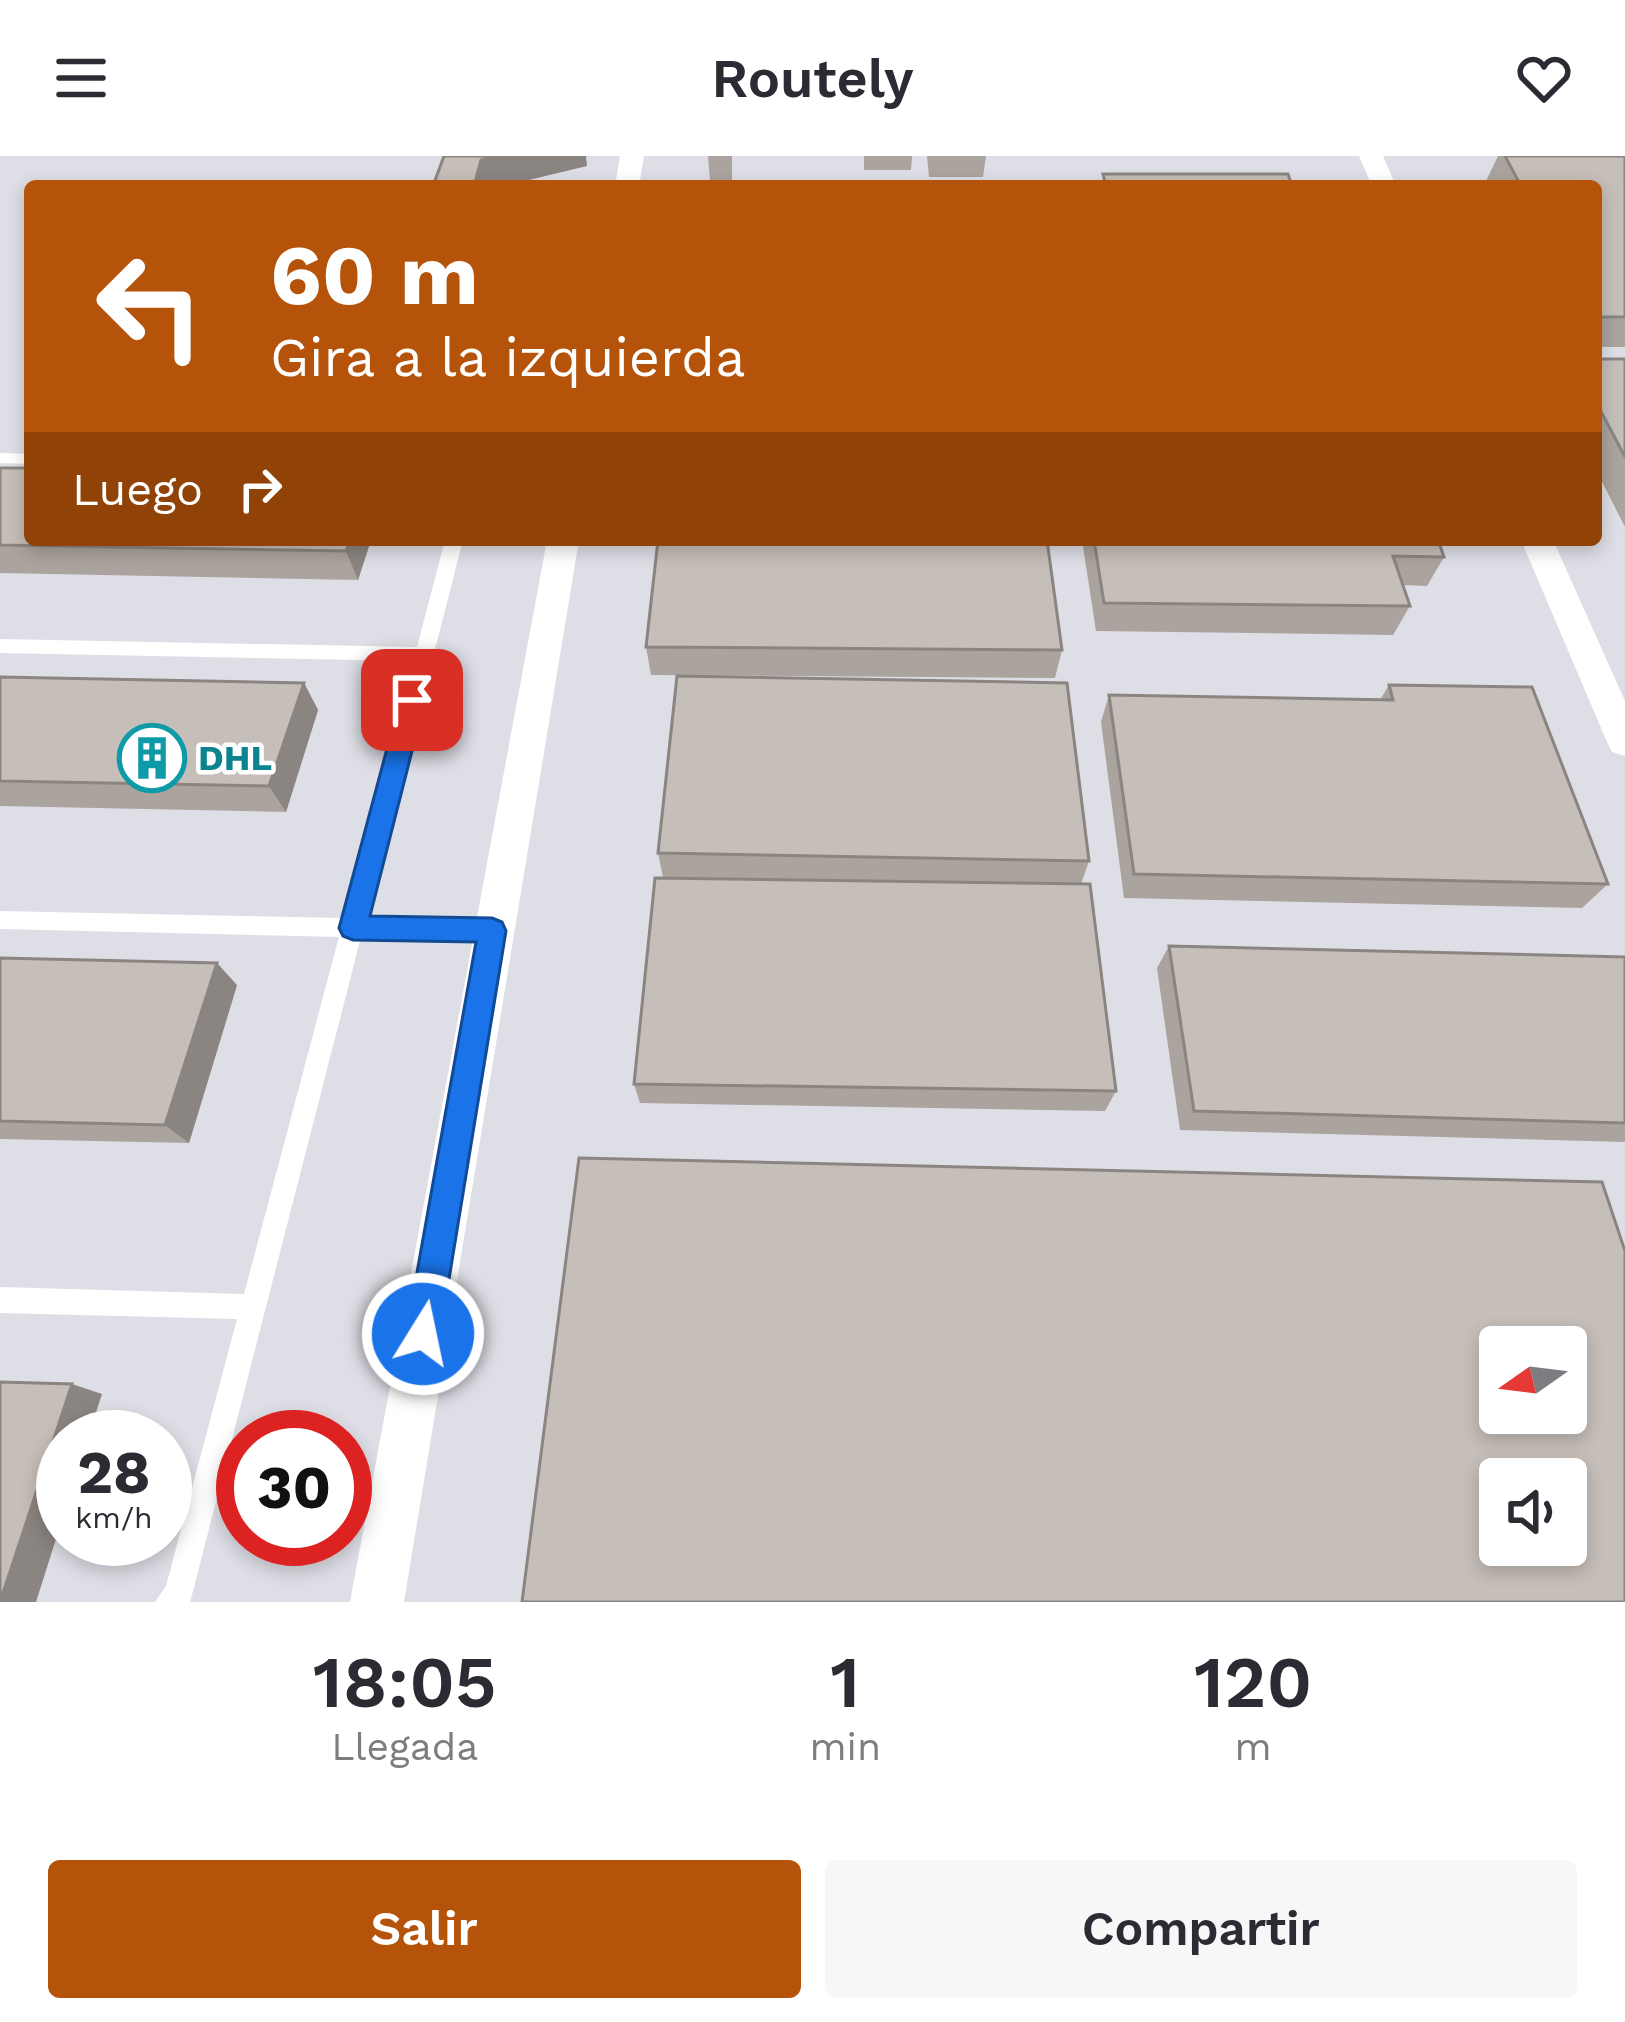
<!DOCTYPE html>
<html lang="es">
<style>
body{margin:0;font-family:"Work Sans",sans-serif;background:#f7f7f7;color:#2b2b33;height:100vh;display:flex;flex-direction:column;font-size:45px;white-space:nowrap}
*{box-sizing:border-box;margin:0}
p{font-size:39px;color:#7c7c81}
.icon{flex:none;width:66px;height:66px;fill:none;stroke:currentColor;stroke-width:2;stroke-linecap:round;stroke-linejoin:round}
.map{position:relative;height:1446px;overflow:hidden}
.drawer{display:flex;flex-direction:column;background:#fff;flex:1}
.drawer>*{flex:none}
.hud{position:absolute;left:24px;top:24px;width:1578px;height:366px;border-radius:12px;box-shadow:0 6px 18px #0003;background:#b45309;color:#fff;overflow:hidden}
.needle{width:78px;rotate:256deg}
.buttons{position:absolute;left:1479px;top:1170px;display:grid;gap:24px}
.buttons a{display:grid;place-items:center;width:108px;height:108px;border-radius:12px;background:#fff;box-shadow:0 6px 18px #0003;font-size:60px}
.speed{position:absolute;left:36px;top:1254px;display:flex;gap:24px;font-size:60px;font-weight:700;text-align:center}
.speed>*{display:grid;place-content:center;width:156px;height:156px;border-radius:50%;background:#fff;box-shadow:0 6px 18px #0003;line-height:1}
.speed small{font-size:30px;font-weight:400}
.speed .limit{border:18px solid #d22;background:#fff;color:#111}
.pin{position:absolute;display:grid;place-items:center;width:102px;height:102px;color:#fff;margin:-51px;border-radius:24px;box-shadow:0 6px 18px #0006}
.me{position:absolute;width:132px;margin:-66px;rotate:10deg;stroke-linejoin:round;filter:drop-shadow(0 0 9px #0008)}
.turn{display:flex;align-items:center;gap:42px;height:252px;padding:0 48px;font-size:54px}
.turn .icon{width:156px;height:156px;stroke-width:2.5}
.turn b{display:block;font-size:84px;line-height:102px}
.then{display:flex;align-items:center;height:114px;padding:0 48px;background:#0003;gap:24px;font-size:45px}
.eta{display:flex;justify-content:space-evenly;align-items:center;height:204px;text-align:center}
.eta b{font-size:72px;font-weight:600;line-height:84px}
.primary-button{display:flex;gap:24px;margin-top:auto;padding:24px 48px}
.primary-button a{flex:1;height:138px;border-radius:12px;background:#b45309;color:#fff;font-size:48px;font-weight:600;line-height:138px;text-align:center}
.primary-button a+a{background:#f7f7f7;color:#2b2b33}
header{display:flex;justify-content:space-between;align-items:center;height:156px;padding:0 48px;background:#fff;font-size:54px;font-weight:600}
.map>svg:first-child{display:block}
.industrial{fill:#dedee6;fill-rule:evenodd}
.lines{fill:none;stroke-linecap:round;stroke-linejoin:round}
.lane{fill:#fff;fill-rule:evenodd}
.street{fill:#fff;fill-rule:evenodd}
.wall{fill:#aaa39e}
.shaded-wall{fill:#8b8581}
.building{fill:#c6beb8;stroke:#8b8581;stroke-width:3;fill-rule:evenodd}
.route{fill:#1a73e8;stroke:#114b97;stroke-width:3}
.labels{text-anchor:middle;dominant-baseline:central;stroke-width:9;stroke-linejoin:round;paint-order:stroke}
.culture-label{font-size:36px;font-weight:bold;fill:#0d838f;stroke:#fff;text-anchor:start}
</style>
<header><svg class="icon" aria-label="menu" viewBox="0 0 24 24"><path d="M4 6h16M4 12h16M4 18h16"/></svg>Routely<svg class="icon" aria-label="heart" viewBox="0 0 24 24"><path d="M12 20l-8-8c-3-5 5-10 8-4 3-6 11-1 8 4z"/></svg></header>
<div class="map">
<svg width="1625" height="1446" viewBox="0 0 1625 1446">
<rect width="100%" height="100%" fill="#eee3dd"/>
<path class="industrial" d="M0,0H1625V1446H0ZM30,30H1596V384H30ZM1500,1191H1566V1257H1500ZM63,1281H165V1383H63ZM243,1281H345V1383H243ZM1500,1323H1566V1389H1500Z"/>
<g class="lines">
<g class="lane">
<polygon points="0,297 30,298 30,308 0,307"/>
<polygon points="445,384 463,384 366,763 492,766 500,768 503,775 500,782 492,784 361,781 192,1439 190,1446 155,1446 166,1430 237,1163 0,1157 0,1131 244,1138 339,781 0,773 0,755 344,762 413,505 0,497 0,483 417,491"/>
</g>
<g class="street">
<polygon points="620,0 644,0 639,30 615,30"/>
<polygon points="1359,0 1383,0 1396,30 1372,30"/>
<polygon points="547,384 579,384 404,1446 350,1446"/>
<polygon points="1521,384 1553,384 1625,545 1625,600 1612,596 1607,586"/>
</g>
</g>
<g class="wall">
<polygon points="708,0 732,0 732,26 710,25"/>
<polygon points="864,0 912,0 911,14 864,14"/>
<polygon points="927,0 986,0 983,21 929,21"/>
<polygon points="1498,0 1625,0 1625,191 1596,191 1596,30 1491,30 1487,23"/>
<polygon points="1596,203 1625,203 1625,371 1596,314"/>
<polygon points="0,312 30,384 371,384 358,424 0,417"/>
<polygon points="1082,384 1438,384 1444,401 1427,430 1402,429 1410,450 1393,479 1096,475"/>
<polygon points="646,491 1062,494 1055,522 651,519"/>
<polygon points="0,521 304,527 318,554 286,656 0,650"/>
<polygon points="1389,529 1608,728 1582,752 1124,742 1101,566 1109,539 1380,544"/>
<polygon points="658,697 1089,705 1081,728 1116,935 1105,955 640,947 634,928 663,721"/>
<polygon points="1169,790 1625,801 1625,986 1180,974 1157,812"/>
<polygon points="0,802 237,829 189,987 0,983"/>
</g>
<g class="shaded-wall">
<polygon points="499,0 586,0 587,10 504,30 474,30 481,4"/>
<polygon points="350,384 371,384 358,424 346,395"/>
<polygon points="304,527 318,554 286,656 269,630"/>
<polygon points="217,807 237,829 189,987 165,969"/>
<polygon points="72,1228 102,1238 88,1281 63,1281 63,1361 36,1446 0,1446"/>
</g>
<g class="building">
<polygon points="444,0 499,0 481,4 474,30 433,30"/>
<polygon points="1505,0 1625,0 1625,161 1596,161 1596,30 1521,30"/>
<polygon points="1103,18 1288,18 1292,30 1106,30"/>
<polygon points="1596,203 1625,203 1625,301 1596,246"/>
<polygon points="0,312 30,312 30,384 350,384 346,395 0,389"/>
<polygon points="658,384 1047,384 1062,494 646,491"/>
<polygon points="1094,384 1438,384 1444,401 1393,400 1410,450 1104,447"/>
<polygon points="677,520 1067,527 1089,705 658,697"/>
<polygon points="0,521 304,527 269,630 0,625"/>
<polygon points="1389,529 1532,531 1608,728 1134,718 1109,539 1393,544"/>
<polygon points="655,722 1090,728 1116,935 634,928"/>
<polygon points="1169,790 1625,801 1625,967 1194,955"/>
<polygon points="0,802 217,807 165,969 0,965"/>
<path d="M579,1002L1602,1026L1625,1095V1446H522ZM1500,1191H1566V1257H1500ZM1500,1323H1566V1389H1500Z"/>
<polygon points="0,1226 72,1228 0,1446"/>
</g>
<polygon class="route" points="412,534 425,544 370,760 492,762 502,766 506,775 440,1178 435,1189 423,1194 411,1189 406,1178 476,786 353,784 343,780 339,772 400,544"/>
<defs>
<g id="building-ring" transform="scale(3.45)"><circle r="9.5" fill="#fff" stroke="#0f9aa8" stroke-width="1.5"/><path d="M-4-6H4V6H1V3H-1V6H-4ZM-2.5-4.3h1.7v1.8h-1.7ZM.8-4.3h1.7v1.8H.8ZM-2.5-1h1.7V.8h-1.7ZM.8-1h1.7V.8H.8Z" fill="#0f9aa8"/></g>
</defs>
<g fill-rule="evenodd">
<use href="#building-ring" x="152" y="602"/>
</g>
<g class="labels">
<g class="culture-label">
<text x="198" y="602">DHL</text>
</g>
</g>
</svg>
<div class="buttons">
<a><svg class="needle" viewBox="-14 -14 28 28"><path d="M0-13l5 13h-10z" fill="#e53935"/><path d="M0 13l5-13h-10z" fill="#7c7c81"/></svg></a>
<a><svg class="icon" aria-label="sound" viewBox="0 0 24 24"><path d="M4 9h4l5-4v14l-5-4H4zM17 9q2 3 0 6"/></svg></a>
</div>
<div class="speed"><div>28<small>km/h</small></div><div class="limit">30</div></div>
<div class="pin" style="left:412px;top:544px;background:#d93025"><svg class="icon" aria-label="arrive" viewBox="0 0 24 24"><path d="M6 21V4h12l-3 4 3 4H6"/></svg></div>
<svg class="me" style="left:423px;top:1178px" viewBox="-20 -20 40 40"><circle r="17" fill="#1a73e8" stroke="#fff" stroke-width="3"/><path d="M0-11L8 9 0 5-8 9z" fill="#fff"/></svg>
<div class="hud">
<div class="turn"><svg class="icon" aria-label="left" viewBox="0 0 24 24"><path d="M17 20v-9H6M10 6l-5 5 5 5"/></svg><div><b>60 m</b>Gira a la izquierda</div></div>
<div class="then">Luego<svg class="icon" aria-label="right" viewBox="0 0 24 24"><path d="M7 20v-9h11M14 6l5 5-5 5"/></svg></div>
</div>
</div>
<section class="drawer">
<div class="eta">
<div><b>18:05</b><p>Llegada</p></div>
<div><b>1</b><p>min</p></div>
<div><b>120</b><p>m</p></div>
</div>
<div class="primary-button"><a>Salir</a><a>Compartir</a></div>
</section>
